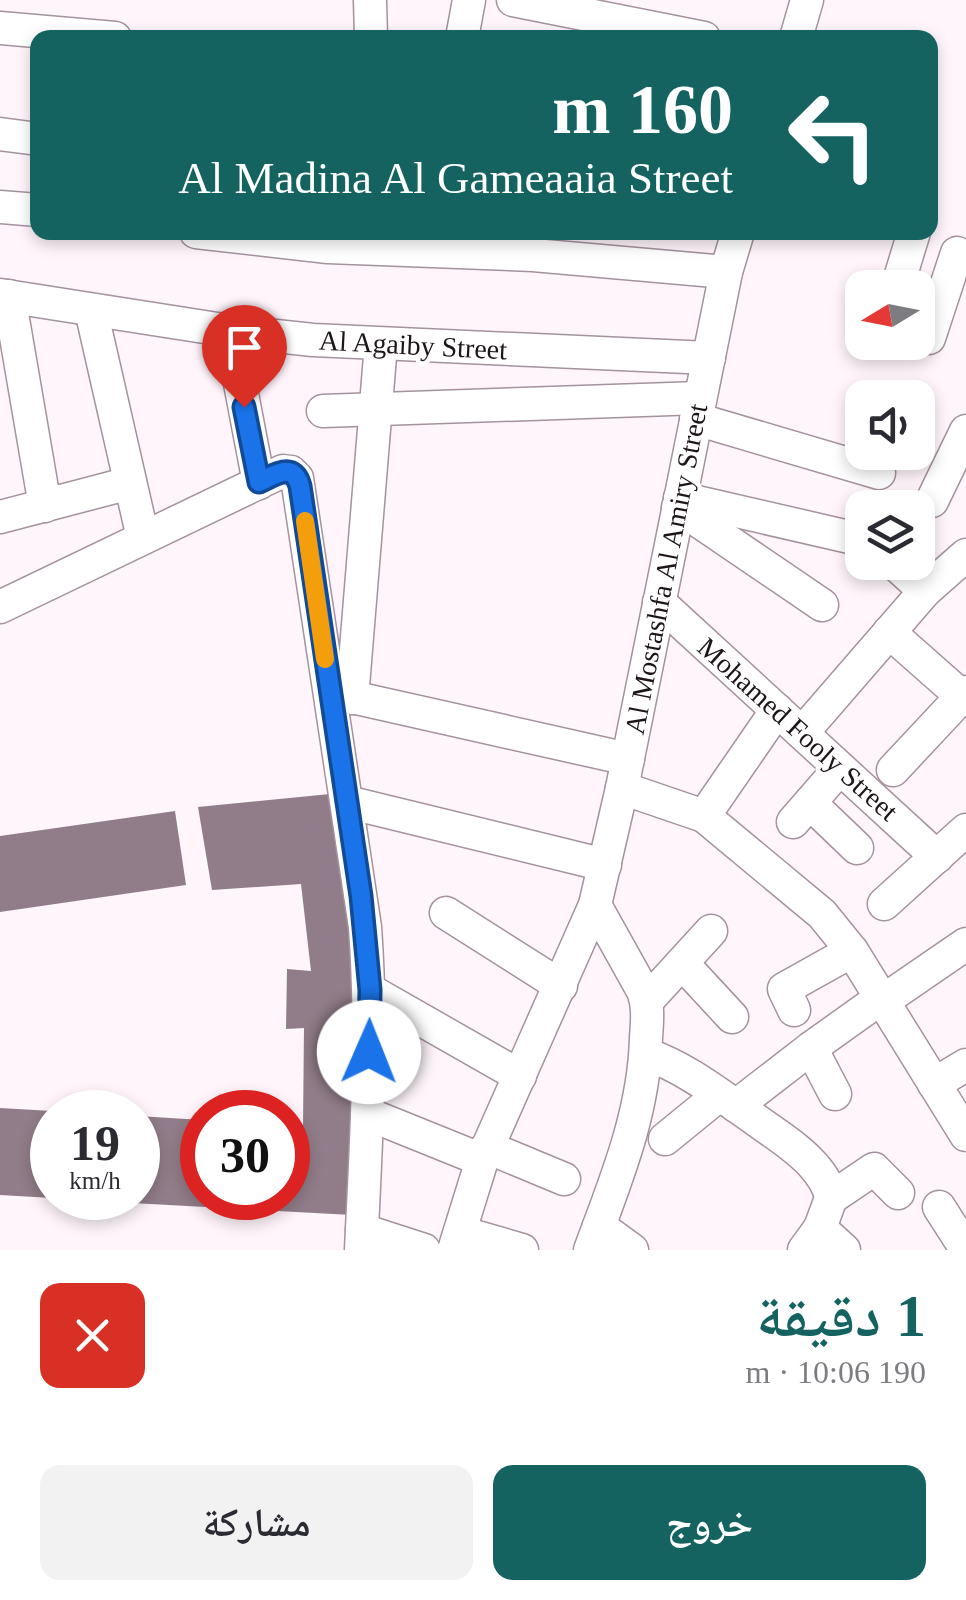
<!DOCTYPE html>
<html lang="ar">
<meta charset="utf-8">
<style>
body{margin:0;font-family:"Times New Roman","Noto Naskh Arabic",serif;background:#f2f2f3;color:#2b2b33;direction:rtl;height:100vh;display:flex;flex-direction:column;font-size:38px;white-space:nowrap}
*{box-sizing:border-box;margin:0}
p{font-size:32px;color:#7c7c81}
.icon{flex:none;width:55px;height:55px;fill:none;stroke:currentColor;stroke-width:2;stroke-linecap:round;stroke-linejoin:round}
.map{position:relative;height:1250px;overflow:hidden;direction:ltr}
.side{display:flex;flex-direction:column;background:#fff;flex:1}
.side>*{flex:none}
.guide{position:absolute;left:30px;top:30px;width:908px;height:210px;border-radius:20px;box-shadow:0 5px 15px #0003;direction:rtl;background:#146360;color:#fff;overflow:hidden}
.needle{width:65px;rotate:260deg}
.fabs{position:absolute;left:845px;top:270px;display:grid;gap:20px}
.fabs a{display:grid;place-items:center;width:90px;height:90px;border-radius:20px;background:#fff;box-shadow:0 5px 15px #0003;font-size:50px}
.speed{position:absolute;left:30px;top:1090px;display:flex;gap:20px;font-size:50px;font-weight:700;text-align:center}
.speed>*{display:grid;place-content:center;width:130px;height:130px;border-radius:50%;background:#fff;box-shadow:0 5px 15px #0003;line-height:1}
.speed small{font-size:25px;font-weight:400}
.speed .limit{border:15px solid #d22;background:#fff;color:#111}
.pin{position:absolute;display:grid;place-items:center;width:85px;height:85px;color:#fff;margin:-102px -42px;border-radius:50% 50% 50% 0;rotate:-45deg;box-shadow:0 0 10px #0007}
.pin .icon{rotate:45deg}
.me{position:absolute;width:110px;margin:-55px;rotate:1deg;stroke-linejoin:round;filter:drop-shadow(0 0 8px #0008)}
.turn{display:flex;align-items:center;gap:35px;height:210px;padding:0 40px;font-size:45px}
.turn .icon{width:130px;height:130px;stroke-width:2.5}
.turn b{display:block;font-size:70px;line-height:85px}
.round{display:grid;place-items:center;flex:none;width:105px;height:105px;border-radius:20px;background:#f2f2f3}
.summary{display:flex;align-items:center;justify-content:space-between;height:170px;padding:0 40px}
h1{font-size:60px;font-weight:600;line-height:75px;color:#146360}
.primary-button{display:flex;gap:20px;margin-top:auto;padding:20px 40px}
.primary-button a{flex:1;height:115px;border-radius:20px;background:#146360;color:#fff;font-size:40px;font-weight:600;line-height:115px;text-align:center}
.primary-button a+a{background:#f2f2f3;color:#2b2b33}
.map>svg:first-child{display:block}
.building{fill:#917d89}
.lines{fill:none;stroke-linecap:round;stroke-linejoin:round}
.minor-casing{stroke:#a6919e;stroke-width:35}
.minor{stroke:#fff;stroke-width:32}
.route-casing{stroke:#114b97;stroke-width:25}
.route{stroke:#1a73e8;stroke-width:18}
.slow{stroke:#f59e0b;stroke-width:18}
.labels{text-anchor:middle;dominant-baseline:central;stroke-width:9;stroke-linejoin:round;paint-order:stroke}
.street-label{font-size:28px;fill:#1d151a;stroke:#fff}
</style>
<div class="map">
<svg width="966" height="1250" viewBox="0 0 966 1250">
<rect width="100%" height="100%" fill="#fff5fb"/>
<g class="building">
<polygon points="340,793 363,950 352,1215 95,1201 95,1198 138,1198 138,1116 202,1120 202,1198 288,1198 288,1125 303,1126 304,1028 286,1029 287,969 311,971 301,884 212,890 198,807"/>
<polygon points="175,811 186,885 0,912 0,836"/>
<polygon points="0,1108 52,1111 52,1198 0,1195"/>
</g>
<g class="lines">
<g class="minor-casing">
<g id="minor">
<polyline points="370,0 371,38"/>
<polyline points="513,0 704,38"/>
<polyline points="0,28 115,38"/>
<polyline points="462,38 469,0"/>
<polyline points="796,38 807,0"/>
<polyline points="0,134 38,139"/>
<polyline points="0,207 38,210"/>
<polyline points="196,232 328,247 533,255 726,272"/>
<polyline points="897,288 914,232"/>
<polyline points="0,295 230,331 313,340 709,358"/>
<polyline points="9,296 45,506"/>
<polyline points="91,310 143,538"/>
<polyline points="230,331 259,483"/>
<polyline points="929,338 957,253"/>
<polyline points="323,411 700,398"/>
<polyline points="696,419 879,473"/>
<polyline points="680,498 862,540"/>
<polyline points="932,501 966,431"/>
<polyline points="678,507 822,605"/>
<polyline points="0,517 130,483"/>
<polyline points="893,562 925,591"/>
<polyline points="659,602 937,857"/>
<path d="M0,607L283,471L291,472L297,478L365,927C373,1035 366,1142 361,1250"/>
<polyline points="889,632 966,700"/>
<polyline points="334,693 628,759"/>
<polyline points="352,698 381,344"/>
<polyline points="802,733 925,591 966,555"/>
<polyline points="893,770 966,692"/>
<polyline points="622,788 704,816 822,914 852,951 966,1135"/>
<polyline points="347,802 605,865"/>
<polyline points="810,803 857,848"/>
<polyline points="704,816 777,710"/>
<polyline points="793,822 840,768"/>
<polyline points="884,904 966,830"/>
<polyline points="446,913 561,986"/>
<polyline points="682,963 732,1017"/>
<polyline points="369,990 520,1076"/>
<polyline points="647,1001 711,931"/>
<polyline points="883,1001 966,944"/>
<polyline points="794,1010 784,989 852,951"/>
<polyline points="811,1048 835,1094"/>
<path d="M646,1054C686,1068 717,1093 752,1117C772,1132 796,1146 813,1165C822,1175 829,1185 831,1198"/>
<polyline points="934,1084 966,1065"/>
<polyline points="736,1106 811,1048 881,998"/>
<polyline points="368,1114 482,1160"/>
<polyline points="665,1139 719,1095"/>
<polyline points="487,1147 564,1179"/>
<polyline points="831,1198 874,1169 898,1193"/>
<polyline points="939,1207 966,1249"/>
<polyline points="599,1226 632,1250"/>
<polyline points="820,1228 844,1250"/>
<polyline points="362,1230 424,1250"/>
<polyline points="460,1232 522,1250"/>
<polyline points="454,1250 482,1160 595,905 622,788 726,272 738,232"/>
<path d="M590,1250C616,1180 644,1113 646,1038C647,1022 649,1006 643,991L595,905"/>
<polyline points="804,1250 820,1228 831,1198"/>
</g>
</g>
<use href="#minor" class="minor"/>
</g>
<g class="lines">
<g class="route-casing">
<path id="route" d="M244,407L259,482C275,475 293,461 300,486L361,896L370,990L369,1052"/>
</g>
<use href="#route" class="route"/>
<polyline class="slow" points="305,521 325,659"/>
</g>
<g class="labels">
<g class="street-label">
<text transform="translate(413 345) rotate(3)">Al Agaiby Street</text>
<text transform="translate(666 569) rotate(-79)">Al Mostashfa Al Amiry Street</text>
<text transform="translate(798 729) rotate(42)">Mohamed Fooly Street</text>
</g>
</g>
</svg>
<div class="fabs">
<a><svg class="needle" viewBox="-14 -14 28 28"><path d="M0-13l5 13h-10z" fill="#e53935"/><path d="M0 13l5-13h-10z" fill="#7c7c81"/></svg></a>
<a><svg class="icon" aria-label="sound" viewBox="0 0 24 24"><path d="M4 9h4l5-4v14l-5-4H4zM17 9q2 3 0 6"/></svg></a>
<a><svg class="icon" aria-label="layers" viewBox="0 0 24 24"><path d="M12 4l9 5-9 5-9-5zM3 14l9 5 9-5"/></svg></a>
</div>
<div class="speed"><div>19<small>km/h</small></div><div class="limit">30</div></div>
<div class="pin" style="left:244px;top:407px;background:#d93025"><svg class="icon" aria-label="arrive" viewBox="0 0 24 24"><path d="M6 21V4h12l-3 4 3 4H6"/></svg></div>
<svg class="me" style="left:369px;top:1052px" viewBox="-20 -20 40 40"><circle r="19" fill="#fff"/><path d="M0-13L10 11 0 6-10 11z" fill="#1a73e8"/></svg>
<div class="guide">
<div class="turn"><svg class="icon" aria-label="left" viewBox="0 0 24 24"><path d="M17 20v-9H6M10 6l-5 5 5 5"/></svg><div><b>160 m</b>Al Madina Al Gameaaia Street</div></div>
</div>
</div>
<section class="side">
<div class="summary"><div><h1>1 دقيقة</h1><p>190 m · 10:06</p></div><a class="round" style="background:#d93025;color:#fff"><svg class="icon" aria-label="close" viewBox="0 0 24 24"><path d="M6 6l12 12M18 6L6 18"/></svg></a></div>
<div class="primary-button"><a>خروج</a><a>مشاركة</a></div>
</section>
